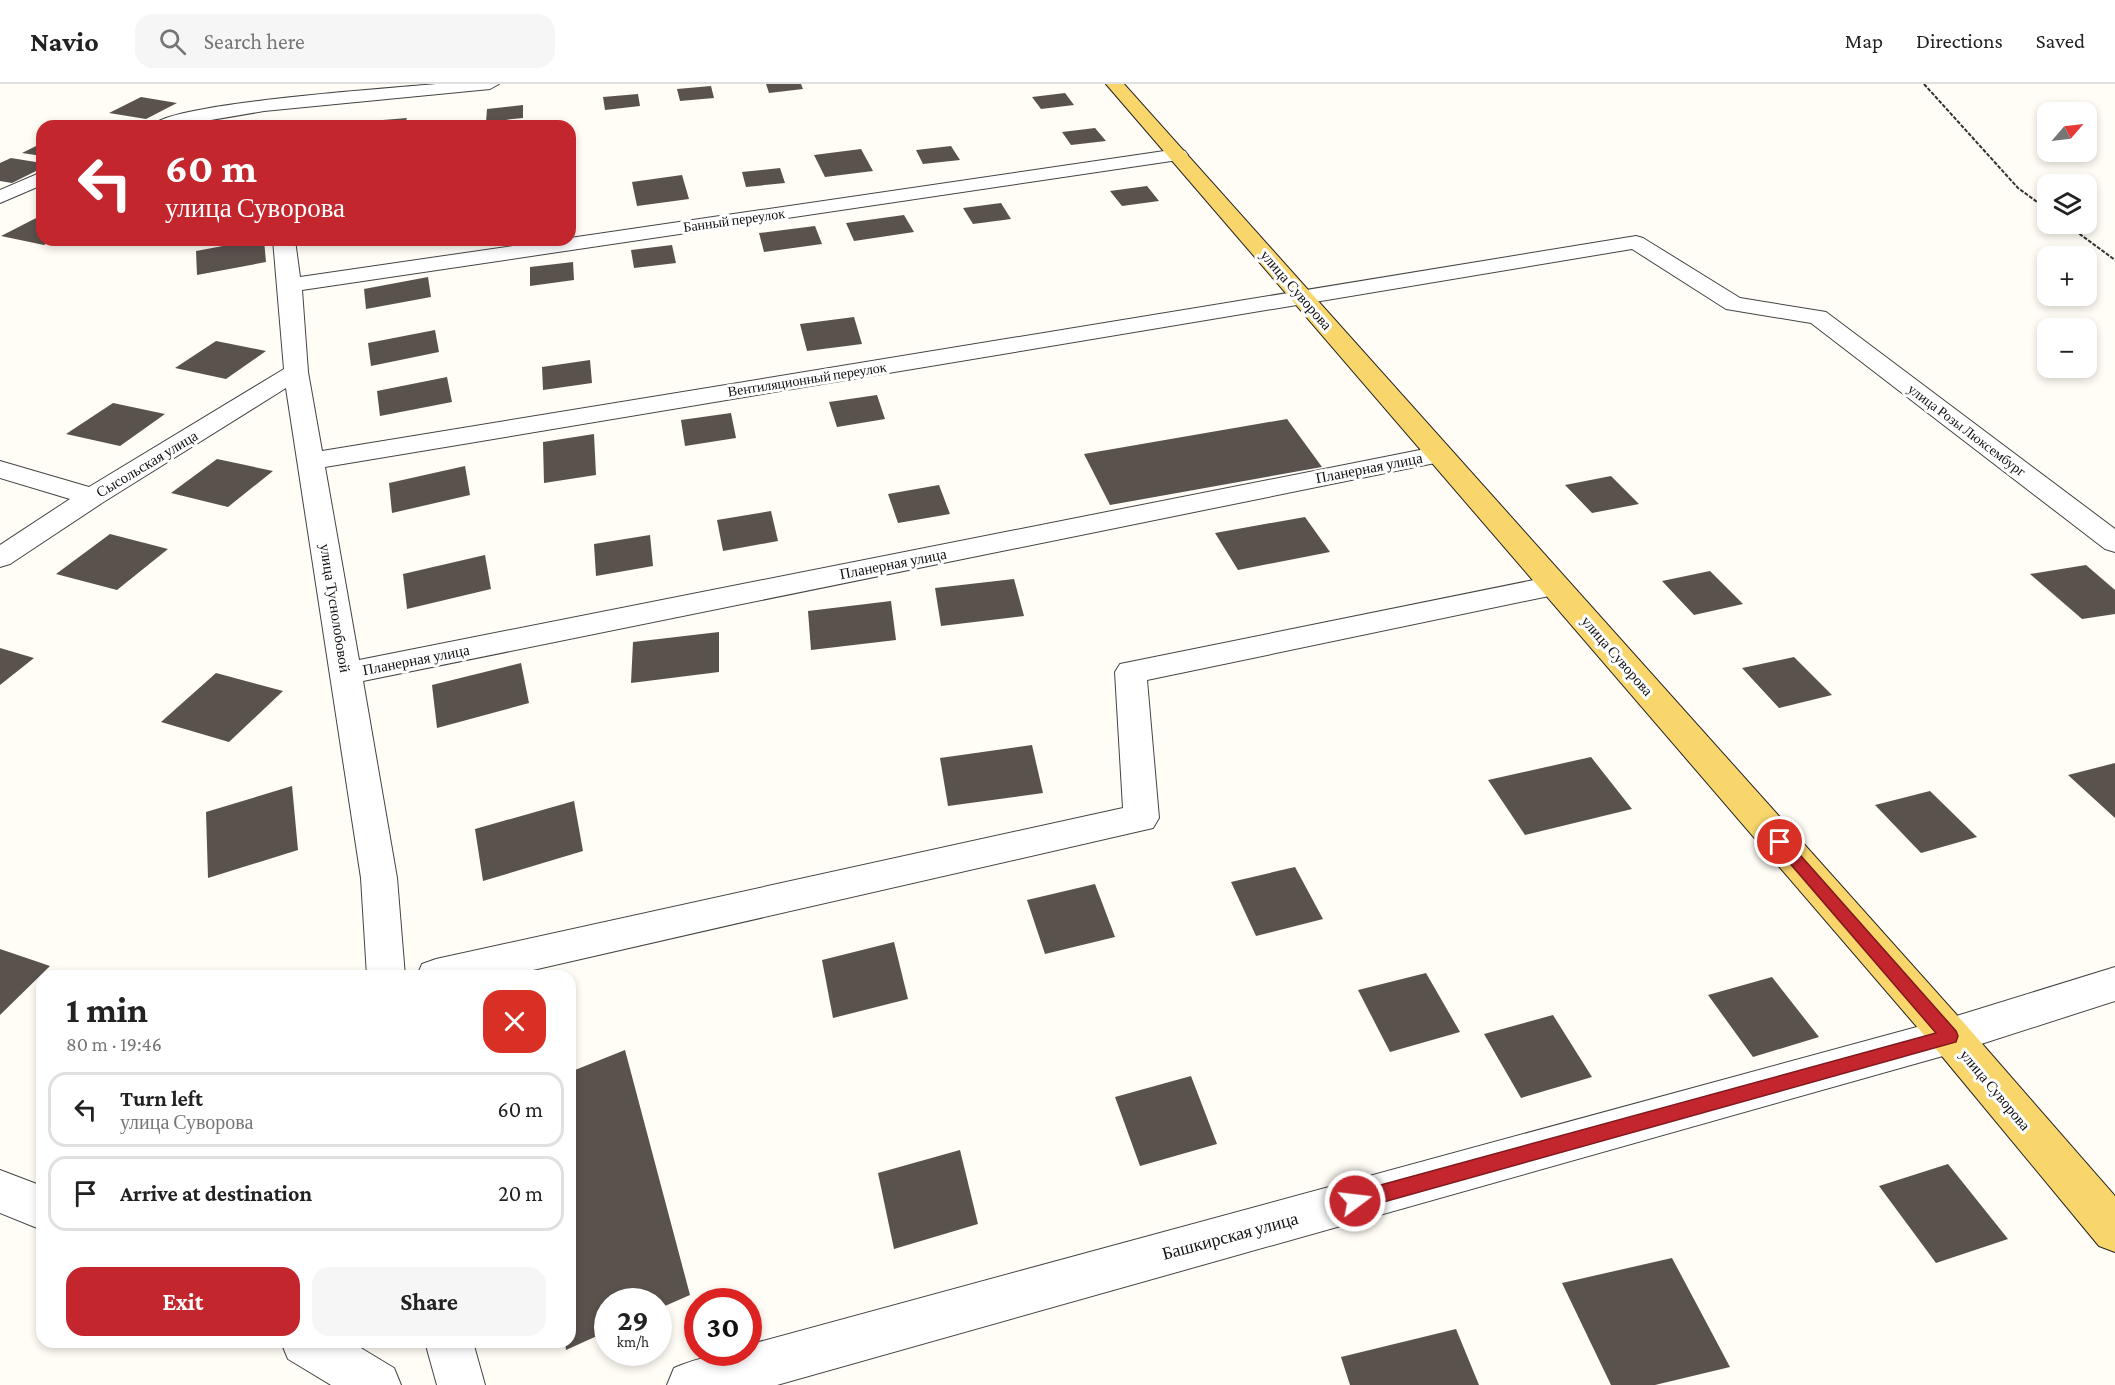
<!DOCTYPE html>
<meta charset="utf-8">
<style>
body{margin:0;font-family:"Crimson Pro",serif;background:#f6f6f6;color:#222;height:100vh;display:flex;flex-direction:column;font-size:22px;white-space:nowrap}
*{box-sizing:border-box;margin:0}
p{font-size:20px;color:#767676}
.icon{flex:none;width:33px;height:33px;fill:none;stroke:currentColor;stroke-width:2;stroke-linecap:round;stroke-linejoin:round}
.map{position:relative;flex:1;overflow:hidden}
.panel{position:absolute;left:36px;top:886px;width:540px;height:378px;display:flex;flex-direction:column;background:#fff;border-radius:18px;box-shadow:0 3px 9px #0003}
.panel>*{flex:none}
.guide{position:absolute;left:36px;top:36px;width:540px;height:126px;border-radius:18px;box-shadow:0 3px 9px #0003;background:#c4262e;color:#fff;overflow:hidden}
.needle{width:39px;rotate:62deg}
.controls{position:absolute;left:2037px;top:18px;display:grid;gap:12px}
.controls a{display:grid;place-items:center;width:60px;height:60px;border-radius:12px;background:#fff;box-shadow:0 3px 9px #0003;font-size:30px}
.speed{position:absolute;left:594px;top:1204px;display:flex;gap:12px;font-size:30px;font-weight:700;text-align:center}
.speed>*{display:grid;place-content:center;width:78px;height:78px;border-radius:50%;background:#fff;box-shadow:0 3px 9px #0003;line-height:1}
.speed small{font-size:15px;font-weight:400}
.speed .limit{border:9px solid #d22;background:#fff;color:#111}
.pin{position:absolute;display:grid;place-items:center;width:51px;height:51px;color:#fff;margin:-26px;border:3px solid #fff;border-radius:50%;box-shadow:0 2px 6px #0007}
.me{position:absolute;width:66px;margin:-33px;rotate:75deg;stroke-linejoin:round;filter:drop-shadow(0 0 4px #0008)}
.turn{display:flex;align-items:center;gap:21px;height:126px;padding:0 30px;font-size:27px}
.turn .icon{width:78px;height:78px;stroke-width:2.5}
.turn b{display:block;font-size:42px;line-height:51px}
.round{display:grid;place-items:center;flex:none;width:63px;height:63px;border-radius:18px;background:#f6f6f6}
.overview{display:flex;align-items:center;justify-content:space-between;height:102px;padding:0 30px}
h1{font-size:36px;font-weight:700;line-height:45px}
.primary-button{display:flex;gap:12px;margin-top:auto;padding:12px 30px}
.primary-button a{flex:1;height:69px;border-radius:18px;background:#c4262e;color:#fff;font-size:24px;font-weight:700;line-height:69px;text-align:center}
.primary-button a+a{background:#f6f6f6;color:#222}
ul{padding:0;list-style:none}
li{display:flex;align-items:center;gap:18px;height:75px;margin:0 12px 9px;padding:0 18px;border:3px solid #e0e0e0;border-radius:18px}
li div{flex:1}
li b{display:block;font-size:22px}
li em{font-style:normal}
header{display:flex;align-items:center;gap:36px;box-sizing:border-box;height:84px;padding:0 30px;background:#fff;border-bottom:2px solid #e0e0e0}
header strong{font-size:28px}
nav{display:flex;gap:33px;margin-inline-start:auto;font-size:21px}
.search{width:420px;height:54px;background:#f6f6f6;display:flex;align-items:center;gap:15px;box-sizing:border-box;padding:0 21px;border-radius:18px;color:#767676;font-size:22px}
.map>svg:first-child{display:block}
.building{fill:#5a524d}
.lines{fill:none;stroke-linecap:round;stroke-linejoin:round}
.street-casing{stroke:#444;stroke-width:2}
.primary-casing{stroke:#222;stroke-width:2}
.path{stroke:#333;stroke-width:2;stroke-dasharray:4 1.5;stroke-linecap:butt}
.street{fill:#fff;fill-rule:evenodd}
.primary{fill:#f9d66b;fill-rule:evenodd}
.route{fill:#c4262e;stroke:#7f191e;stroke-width:1.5}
.labels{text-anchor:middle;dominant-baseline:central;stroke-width:6;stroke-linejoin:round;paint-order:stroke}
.far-street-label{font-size:14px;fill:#111;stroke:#fff}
.street-label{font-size:15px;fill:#111;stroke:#fff}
.near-street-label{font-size:18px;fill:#111;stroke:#fff}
</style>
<header>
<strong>Navio</strong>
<div class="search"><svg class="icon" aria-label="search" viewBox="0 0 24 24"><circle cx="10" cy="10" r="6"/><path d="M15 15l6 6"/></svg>Search here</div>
<nav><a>Map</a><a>Directions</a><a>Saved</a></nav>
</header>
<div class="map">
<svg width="2115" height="1301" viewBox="0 0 2115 1301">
<rect width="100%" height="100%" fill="#fffdf5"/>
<g class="building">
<polygon points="766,0 801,0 803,5 769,9"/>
<polygon points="711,2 714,14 680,17 677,5"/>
<polygon points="1065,9 1074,21 1041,25 1032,13"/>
<polygon points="638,10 640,22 605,26 603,13"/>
<polygon points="141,13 177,19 146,35 109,29"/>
<polygon points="523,21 523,34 486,38 487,25"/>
<polygon points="407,34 404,42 345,42 346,39"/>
<polygon points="1095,44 1106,57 1071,61 1062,48"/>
<polygon points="42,59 42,72 22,69"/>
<polygon points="951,62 960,76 923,80 916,66"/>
<polygon points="861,65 873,87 825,93 814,71"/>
<polygon points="11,74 42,79 42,84 12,99 0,97 0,79"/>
<polygon points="780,84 785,99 746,103 742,88"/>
<polygon points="682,91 689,115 637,122 632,98"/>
<polygon points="1147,102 1159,117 1122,122 1110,107"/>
<polygon points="1001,119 1011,135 973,140 963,124"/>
<polygon points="42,131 42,156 53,156 44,161 1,152"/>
<polygon points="904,131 914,148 854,157 846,139"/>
<polygon points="815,142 822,160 764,168 759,149"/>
<polygon points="255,156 264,156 266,178 197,191 196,167"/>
<polygon points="672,161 676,179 634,184 631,166"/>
<polygon points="573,178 574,196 530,202 530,183"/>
<polygon points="428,193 431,213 366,225 364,205"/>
<polygon points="854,233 862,260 807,267 800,240"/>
<polygon points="435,246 439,268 371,282 368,259"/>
<polygon points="216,257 266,267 226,295 175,284"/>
<polygon points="590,276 592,299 543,306 542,283"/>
<polygon points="447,293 452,318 380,332 377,307"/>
<polygon points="877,311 885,335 837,343 829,318"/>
<polygon points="113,319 165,330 120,362 66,350"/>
<polygon points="731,329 736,354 685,362 681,336"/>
<polygon points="1287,335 1322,383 1110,421 1084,370"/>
<polygon points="594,350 596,391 544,399 543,358"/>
<polygon points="217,375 273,387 228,423 171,409"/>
<polygon points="465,382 470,411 392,429 389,399"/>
<polygon points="1611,392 1639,420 1592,429 1565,401"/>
<polygon points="939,401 950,430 898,439 888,410"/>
<polygon points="771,427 778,457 723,467 717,436"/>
<polygon points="1305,433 1330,468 1238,486 1215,449"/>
<polygon points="110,450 168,465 117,506 56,490"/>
<polygon points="650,451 653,482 596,492 594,460"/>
<polygon points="485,471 491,505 407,525 403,490"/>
<polygon points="2086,481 2115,506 2115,530 2082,535 2030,490"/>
<polygon points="1710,487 1743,520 1694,531 1662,497"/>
<polygon points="1014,495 1024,532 941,542 935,504"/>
<polygon points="891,517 896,556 811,566 808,527"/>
<polygon points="719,548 719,588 631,599 633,558"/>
<polygon points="0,564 34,574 0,601"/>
<polygon points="1794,573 1832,611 1779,624 1742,584"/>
<polygon points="521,579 529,619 437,644 432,601"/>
<polygon points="216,589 283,607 229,658 161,638"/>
<polygon points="1032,661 1043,709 948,722 940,674"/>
<polygon points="1591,673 1632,725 1525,751 1488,696"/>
<polygon points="2115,679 2115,734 2068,691"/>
<polygon points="292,702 298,766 208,794 206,728"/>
<polygon points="1930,707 1977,753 1921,769 1875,721"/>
<polygon points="574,717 583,767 483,797 475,745"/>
<polygon points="1295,783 1323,835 1256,852 1231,798"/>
<polygon points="1095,800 1115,853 1045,870 1027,816"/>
<polygon points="894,858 908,915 833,934 822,876"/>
<polygon points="0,865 50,882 0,931"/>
<polygon points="1426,889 1460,948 1390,968 1358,906"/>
<polygon points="1772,893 1819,953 1753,973 1708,911"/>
<polygon points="1553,931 1592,993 1521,1014 1484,950"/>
<polygon points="625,966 690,1211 658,1225 658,1218 608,1218 608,1247 566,1266 565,1258 570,1258 570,988"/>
<polygon points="1191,992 1217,1060 1140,1082 1115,1013"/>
<polygon points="960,1066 978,1140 894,1165 878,1089"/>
<polygon points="1948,1080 2008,1155 1936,1179 1879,1102"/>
<polygon points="1672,1174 1730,1283 1655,1301 1611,1301 1562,1199"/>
<polygon points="1456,1245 1479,1301 1350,1301 1341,1273"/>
</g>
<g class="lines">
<g class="street-casing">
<g id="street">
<path d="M436,0H499L490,5L264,27L176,42H152C167,19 396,4 436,0Z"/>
<polygon points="1178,65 1185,67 1188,71 1185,75 302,206 308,288 322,367 1636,152 1643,154 1740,214 1826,228 2115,445 2115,468 2105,465 1811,239 1726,225 1632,165 325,383 359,576 1440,362 1449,364 1453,370 1449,376 1440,378 363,597 397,794 405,892 367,892 361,794 286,304 102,419 10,480 0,483 0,461 70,415 0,394 0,377 89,403 284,285 273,156 295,156 300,193 554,156 570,156 570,154"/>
<polygon points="42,88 42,101 0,119 0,106"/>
<polygon points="1539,495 1549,498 1554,505 1549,512 1147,596 1159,734 1153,744 507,892 417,892 422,880 436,875 1123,724 1115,588 1120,580"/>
<path d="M2115,883V917L1950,970L777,1301H667L674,1284C699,1273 721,1269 748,1269V1261L1950,934Z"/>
<polygon points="0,1086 42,1102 42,1146 0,1129"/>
<polygon points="281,1258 351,1258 394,1284 401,1301 331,1301 288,1275"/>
<polygon points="425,1258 473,1258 485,1301 437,1301"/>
</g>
</g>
<g class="primary-casing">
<polygon id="primary" points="1106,0 1124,0 1964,939 2115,1112 2115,1168 2099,1162 1936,965"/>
</g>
<g class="path">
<polyline points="1924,0 2018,104 2048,126"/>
<polyline points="2066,140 2115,176"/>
</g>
<use href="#street" class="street"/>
<use href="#primary" class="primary"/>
</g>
<polygon class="route" points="1780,752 1785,754 1956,947 1958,952 1956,958 1355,1126 1348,1124 1346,1117 1348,1111 1355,1108 1936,949 1775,762 1773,758"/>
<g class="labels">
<g class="far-street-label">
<text transform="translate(734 136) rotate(-8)">Банный переулок</text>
<text transform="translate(807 295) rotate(-9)">Вентиляционный переулок</text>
<text transform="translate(1967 346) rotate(37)">улица Розы Люксембург</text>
</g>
<g class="street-label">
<text transform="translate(1296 206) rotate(49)">улица Суворова</text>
<text transform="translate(147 380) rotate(-31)">Сысольская улица</text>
<text transform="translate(1369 384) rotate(-11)">Планерная улица</text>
<text transform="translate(893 480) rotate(-11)">Планерная улица</text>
<text transform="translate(335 524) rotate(81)">улица Туснолобовой</text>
<text transform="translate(1617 572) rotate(49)">улица Суворова</text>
<text transform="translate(416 576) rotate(-11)">Планерная улица</text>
<text transform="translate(1995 1006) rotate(50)">улица Суворова</text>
</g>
<g class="near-street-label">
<text transform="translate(1230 1152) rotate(-15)">Башкирская улица</text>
</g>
</g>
</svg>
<div class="controls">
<a><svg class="needle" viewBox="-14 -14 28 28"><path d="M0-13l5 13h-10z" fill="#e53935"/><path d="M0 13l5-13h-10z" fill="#767676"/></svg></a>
<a><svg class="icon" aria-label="layers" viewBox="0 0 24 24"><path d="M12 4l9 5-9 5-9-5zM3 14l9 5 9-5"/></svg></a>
<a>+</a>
<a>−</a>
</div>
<div class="speed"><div>29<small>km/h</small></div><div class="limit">30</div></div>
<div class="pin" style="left:1780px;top:758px;background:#d93025"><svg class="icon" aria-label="arrive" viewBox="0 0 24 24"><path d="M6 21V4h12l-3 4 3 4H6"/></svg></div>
<svg class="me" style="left:1355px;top:1117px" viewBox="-20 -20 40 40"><circle r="17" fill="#c4262e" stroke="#fff" stroke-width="3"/><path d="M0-11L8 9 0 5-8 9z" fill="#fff"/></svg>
<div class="guide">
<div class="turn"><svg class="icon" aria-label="left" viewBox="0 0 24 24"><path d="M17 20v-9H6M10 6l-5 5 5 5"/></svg><div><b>60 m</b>улица Суворова</div></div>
</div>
<section class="panel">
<div class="overview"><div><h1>1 min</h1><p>80 m · 19:46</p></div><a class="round" style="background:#d93025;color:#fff"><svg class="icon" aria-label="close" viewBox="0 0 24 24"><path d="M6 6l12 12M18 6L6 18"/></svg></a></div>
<ul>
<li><svg class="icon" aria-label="left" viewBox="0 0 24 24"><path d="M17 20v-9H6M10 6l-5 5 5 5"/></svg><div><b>Turn left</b><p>улица Суворова</p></div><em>60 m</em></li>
<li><svg class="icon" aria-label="arrive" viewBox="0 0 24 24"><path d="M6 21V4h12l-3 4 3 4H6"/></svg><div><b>Arrive at destination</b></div><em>20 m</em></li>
</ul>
<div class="primary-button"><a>Exit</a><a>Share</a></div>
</section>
</div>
